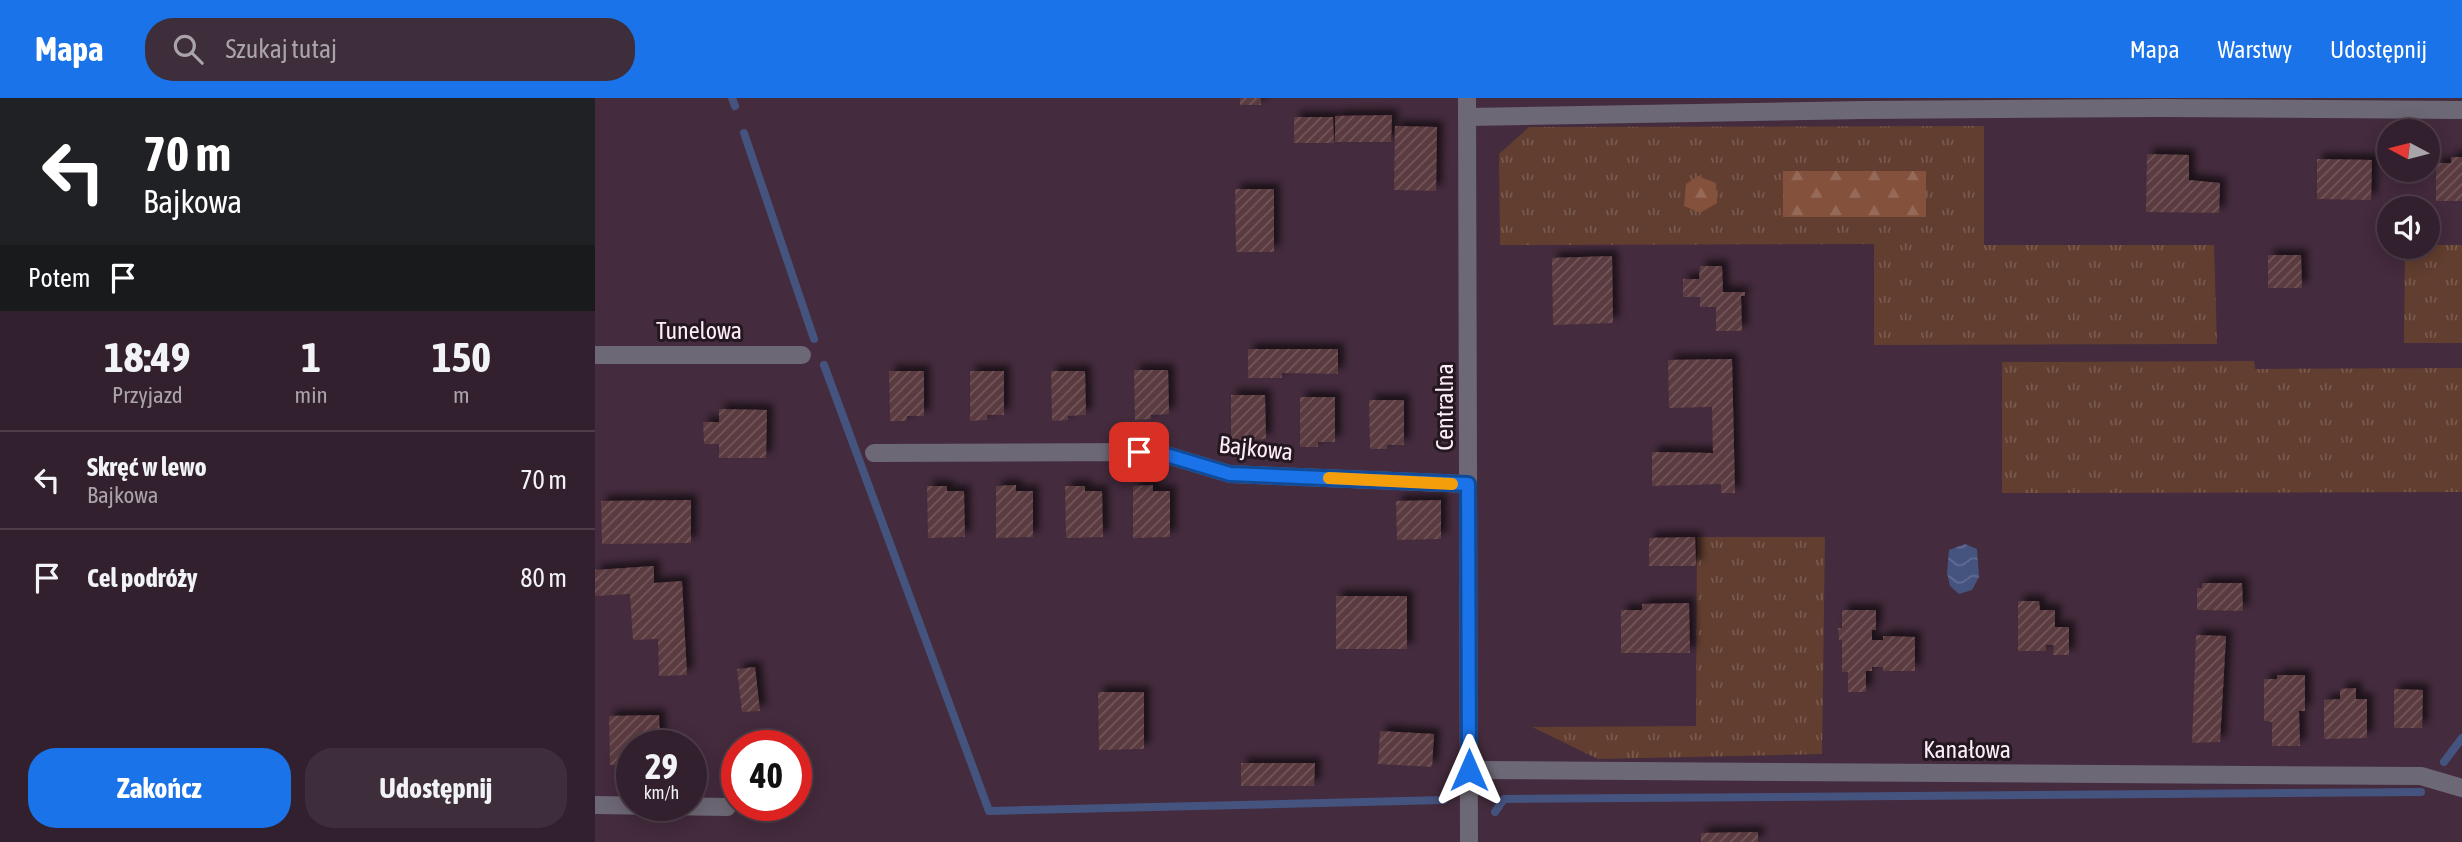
<!DOCTYPE html>
<html lang="pl">
<meta charset="utf-8">
<style>
body{margin:0;font-family:"Asap Condensed",sans-serif;background:#3e2d3a;color:#f1f3f6;height:100vh;display:flex;flex-direction:column;font-size:26px;white-space:nowrap}
*{box-sizing:border-box;margin:0}
p{font-size:23px;color:#a9a3aa}
.icon{flex:none;width:38px;height:38px;fill:none;stroke:currentColor;stroke-width:2;stroke-linecap:round;stroke-linejoin:round}
.map{position:relative;flex:1;overflow:hidden}
.drawer{display:flex;flex-direction:column;background:#33202e;width:595px}
.drawer>*{flex:none}
.top-card{background:#202124;color:#fff;overflow:hidden}
.needle{width:46px;rotate:277deg}
.buttons{position:absolute;left:1782px;top:21px;display:grid;gap:14px}
.buttons a{display:grid;place-items:center;width:63px;height:63px;border-radius:50%;background:#33202e;box-shadow:0 4px 18px #0003,0 0 0 2px #4e3e4a;font-size:35px}
.speed{position:absolute;left:21px;top:632px;display:flex;gap:14px;font-size:35px;font-weight:700;text-align:center}
.speed>*{display:grid;place-content:center;width:91px;height:91px;border-radius:50%;background:#33202e;box-shadow:0 4px 18px #0003,0 0 0 2px #4e3e4a;line-height:1}
.speed small{font-size:18px;font-weight:400}
.speed .limit{border:10px solid #d22;background:#fff;color:#111}
.pin{position:absolute;display:grid;place-items:center;width:60px;height:60px;color:#fff;margin:-30px;border-radius:14px;box-shadow:0 4px 10px #0006}
.me{position:absolute;width:77px;margin:-38px;rotate:0deg;stroke-linejoin:round;filter:drop-shadow(0 0 5px #0008)}
.turn{display:flex;align-items:center;gap:24px;height:147px;padding:0 28px;font-size:32px}
.turn .icon{width:91px;height:91px;stroke-width:2.5}
.turn b{display:block;font-size:49px;line-height:60px}
.then{display:flex;align-items:center;height:66px;padding:0 28px;background:#0003;gap:14px;font-size:26px}
.eta{display:flex;justify-content:space-evenly;align-items:center;height:119px;text-align:center}
.eta b{font-size:42px;font-weight:700;line-height:49px}
.cta{display:flex;gap:14px;margin-top:auto;padding:14px 28px}
.cta a{flex:1;height:80px;border-radius:28px;background:#1a73e8;color:#fff;font-size:28px;font-weight:700;line-height:80px;text-align:center}
.cta a+a{background:#3e2d3a;color:#f1f3f6}
ul{padding:0;list-style:none}
li{display:flex;align-items:center;gap:21px;height:98px;padding:0 28px;border-top:2px solid #4e3e4a}
li div{flex:1}
li b{display:block;font-size:26px}
li em{font-style:normal}
header{display:flex;align-items:center;gap:42px;box-sizing:border-box;height:98px;padding:0 35px;background:#1a73e8;color:#fff}
header strong{font-size:33px}
nav{display:flex;gap:38px;margin-inline-start:auto;font-size:24px}
.search{width:490px;height:63px;background:#3e2d3a;display:flex;align-items:center;gap:18px;box-sizing:border-box;padding:0 24px;border-radius:28px;color:#a9a3aa;font-size:26px}
main{display:flex;flex:1;min-height:0}
.map>svg:first-child{display:block}
.grass{fill:url(#grass-tufts)}
.forest{fill:url(#forest-firs)}
.water{fill:url(#water-waves)}
.lines{fill:none;stroke-linecap:round;stroke-linejoin:round}
.stream{stroke:#45537f;stroke-width:8}
.building{fill:url(#building-hatch);filter:url(#shadow)}
.minor{stroke:#6d6875;stroke-width:18}
.route-casing{stroke:#114b97;stroke-width:18}
.route{stroke:#1a73e8;stroke-width:12}
.slow{stroke:#f59e0b;stroke-width:12}
.labels{text-anchor:middle;dominant-baseline:central;stroke-width:6;stroke-linejoin:round;paint-order:stroke}
.street-label{font-size:24px;fill:#feedf9;stroke:#231820}
</style>
<header>
<strong>Mapa</strong>
<div class="search"><svg class="icon" aria-label="search" viewBox="0 0 24 24"><circle cx="10" cy="10" r="6"/><path d="M15 15l6 6"/></svg>Szukaj tutaj</div>
<nav><a>Mapa</a><a>Warstwy</a><a>Udostępnij</a></nav>
</header>
<main>
<section class="drawer">
<div class="top-card">
<div class="turn"><svg class="icon" aria-label="left" viewBox="0 0 24 24"><path d="M17 20v-9H6M10 6l-5 5 5 5"/></svg><div><b>70 m</b>Bajkowa</div></div>
<div class="then">Potem<svg class="icon" aria-label="arrive" viewBox="0 0 24 24"><path d="M6 21V4h12l-3 4 3 4H6"/></svg></div>
</div>
<div class="eta">
<div><b>18:49</b><p>Przyjazd</p></div>
<div><b>1</b><p>min</p></div>
<div><b>150</b><p>m</p></div>
</div>
<ul>
<li><svg class="icon" aria-label="left" viewBox="0 0 24 24"><path d="M17 20v-9H6M10 6l-5 5 5 5"/></svg><div><b>Skręć w lewo</b><p>Bajkowa</p></div><em>70 m</em></li>
<li><svg class="icon" aria-label="arrive" viewBox="0 0 24 24"><path d="M6 21V4h12l-3 4 3 4H6"/></svg><div><b>Cel podróży</b></div><em>80 m</em></li>
</ul>
<div class="cta"><a>Zakończ</a><a>Udostępnij</a></div>
</section>
<div class="map">
<svg width="1867" height="744" viewBox="0 0 1867 744">
<defs>
<pattern id="grass-tufts" width="24" height="20" patternUnits="userSpaceOnUse" patternTransform="scale(1.75)"><rect width="24" height="20" fill="#613e2f"/><path d="M3 7l-1-3M5 7V3M7 7l1-3M15 17l-1-3M17 17v-4M19 17l1-3" fill="none" stroke="#795a4e"/></pattern>
<pattern id="forest-firs" width="22" height="20" patternUnits="userSpaceOnUse" patternTransform="scale(1.75)"><rect width="22" height="20" fill="#83513c"/><path d="M5 1l3.5 6h-7zM16 11l3.5 6h-7z" fill="#966a59"/></pattern>
<pattern id="water-waves" width="16" height="10" patternUnits="userSpaceOnUse" patternTransform="scale(1.75)"><rect width="16" height="10" fill="#45537f"/><path d="M0 5q4-4 8 0t8 0" fill="none" stroke="#616c92"/></pattern>
<pattern id="building-hatch" width="6" height="6" patternUnits="userSpaceOnUse" patternTransform="scale(1.75)"><rect width="6" height="6" fill="#5a3a3f"/><path d="M-1 1l2-2M0 6l6-6M5 7l2-2" fill="none" stroke="#73575c"/></pattern>
<filter id="shadow"><feDropShadow dx="6" dy="-6" stdDeviation="3.5" flood-color="#0009"/></filter>
</defs>
<rect width="100%" height="100%" fill="#442b3d"/>
<g class="grass">
<polygon points="1389,28 1389,147 1619,147 1622,246 1279,247 1279,146 905,147 904,56 934,29"/>
<polygon points="1832,147 1867,147 1867,245 1809,245 1810,149 1832,149"/>
<polygon points="1659,263 1660,271 1867,270 1867,394 1407,395 1407,264"/>
<polygon points="1102,439 1230,439 1227,656 1003,661 937,629 1101,628"/>
</g>
<g class="forest">
<rect x="1188" y="73" width="143" height="46"/>
<polygon points="1103,78 1121,85 1122,105 1105,115 1089,108 1091,86"/>
</g>
<polygon class="water" points="1370,446 1382,451 1384,479 1377,492 1364,496 1355,488 1352,475 1354,452"/>
<g class="lines">
<g class="stream">
<polyline points="137,0 140,8"/>
<polyline points="149,35 219,241"/>
<polyline points="229,267 394,713 849,702"/>
<polyline points="1849,664 1867,640"/>
<polyline points="900,714 909,701 1826,694"/>
</g>
</g>
<g class="building">
<rect x="645" y="0" width="21" height="7"/>
<polygon points="797,17 796,44 740,44 740,18"/>
<polygon points="699,19 738,19 739,45 699,45"/>
<polygon points="800,28 842,29 841,93 799,92"/>
<polygon points="1552,56 1594,57 1594,82 1625,85 1624,115 1551,114"/>
<polygon points="1856,59 1867,59 1867,103 1841,103 1841,65 1856,65"/>
<polygon points="1722,61 1777,62 1776,102 1722,101"/>
<polygon points="640,91 679,91 679,154 641,154"/>
<polygon points="1673,157 1706,157 1707,190 1673,190"/>
<polygon points="1017,158 1018,225 958,227 957,160"/>
<polygon points="1105,168 1127,168 1128,194 1150,194 1150,198 1146,198 1147,233 1121,233 1121,209 1105,209 1105,199 1088,199 1088,181 1104,181"/>
<polygon points="653,251 743,251 743,276 687,275 687,280 653,280"/>
<polygon points="1137,261 1140,395 1126,395 1126,386 1057,388 1057,354 1118,355 1117,309 1074,310 1073,262"/>
<polygon points="539,272 573,272 574,316 556,317 556,321 540,322"/>
<polygon points="294,273 329,273 329,318 312,318 311,323 295,323"/>
<polygon points="375,273 409,273 409,317 392,317 392,322 375,323"/>
<polygon points="456,273 490,273 491,317 473,318 473,322 457,323"/>
<polygon points="636,297 670,297 671,341 654,342 654,346 636,346"/>
<polygon points="705,299 740,299 740,344 723,344 723,349 705,349"/>
<polygon points="774,302 809,302 809,347 792,347 792,351 775,351"/>
<polygon points="124,311 172,312 171,360 124,360 124,346 109,346 108,324 124,324"/>
<polygon points="421,387 421,393 438,393 438,439 401,440 401,388"/>
<polygon points="558,387 558,393 575,393 575,439 538,440 538,388"/>
<polygon points="332,388 352,388 352,393 369,393 370,439 333,440"/>
<polygon points="470,388 490,388 490,393 507,393 508,439 471,440"/>
<polygon points="96,402 96,445 7,446 6,403"/>
<polygon points="846,402 846,441 802,442 801,403"/>
<polygon points="1100,439 1101,468 1054,468 1054,440"/>
<polygon points="59,468 59,485 87,483 92,577 64,578 63,541 38,542 35,496 0,498 0,472"/>
<polygon points="1607,485 1647,485 1648,513 1602,512 1602,490 1607,490"/>
<rect x="741" y="498" width="71" height="53"/>
<polygon points="1423,503 1444,503 1445,512 1460,512 1460,529 1474,529 1474,557 1458,557 1459,547 1451,547 1451,553 1423,553"/>
<polygon points="1094,505 1095,555 1026,555 1026,512 1047,512 1047,506"/>
<polygon points="1247,512 1281,512 1281,532 1277,532 1277,542 1288,542 1288,538 1320,539 1320,573 1288,573 1288,569 1277,569 1277,573 1271,573 1271,594 1253,594 1253,574 1247,574 1247,542 1244,542 1243,530 1247,530"/>
<polygon points="1601,537 1631,538 1625,644 1597,645"/>
<polygon points="160,569 165,613 147,614 142,571"/>
<polygon points="1682,577 1710,577 1710,613 1704,613 1705,648 1677,648 1677,624 1669,623 1669,581 1682,581"/>
<polygon points="1761,590 1761,601 1772,601 1772,640 1729,641 1729,602 1745,601 1745,591"/>
<polygon points="1799,591 1828,592 1827,630 1799,630"/>
<polygon points="503,594 549,594 549,651 504,652"/>
<polygon points="64,617 65,648 37,648 37,667 15,667 14,618"/>
<polygon points="785,633 839,636 837,669 783,666"/>
<polygon points="646,665 720,665 719,688 646,688"/>
<polygon points="1163,734 1163,744 1106,744 1106,735"/>
</g>
<g class="lines">
<g class="minor">
<polyline points="872,0 874,744"/>
<polyline points="872,19 1269,12 1567,10 1867,12"/>
<polyline points="0,257 207,257"/>
<polyline points="279,355 544,354 575,358 635,376 873,386"/>
<polyline points="875,672 1826,678 1867,690"/>
<polyline points="0,707 132,709"/>
</g>
</g>
<g class="lines">
<g class="route-casing">
<polyline id="route" points="544,354 575,358 635,376 873,386 874,672"/>
</g>
<use href="#route" class="route"/>
<polyline class="slow" points="734,380 857,386"/>
</g>
<g class="labels">
<g class="street-label">
<text x="104" y="232">Tunelowa</text>
<text transform="translate(849 309) rotate(-90)">Centralna</text>
<text transform="translate(661 350) rotate(6)">Bajkowa</text>
<text x="1372" y="651">Kanałowa</text>
</g>
</g>
</svg>
<div class="buttons">
<a><svg class="needle" viewBox="-14 -14 28 28"><path d="M0-13l5 13h-10z" fill="#e53935"/><path d="M0 13l5-13h-10z" fill="#a9a3aa"/></svg></a>
<a><svg class="icon" aria-label="sound" viewBox="0 0 24 24"><path d="M4 9h4l5-4v14l-5-4H4zM17 9q2 3 0 6"/></svg></a>
</div>
<div class="speed"><div>29<small>km/h</small></div><div class="limit">40</div></div>
<div class="pin" style="left:544px;top:354px;background:#d93025"><svg class="icon" aria-label="arrive" viewBox="0 0 24 24"><path d="M6 21V4h12l-3 4 3 4H6"/></svg></div>
<svg class="me" style="left:874px;top:672px" viewBox="-20 -20 40 40"><path d="M0-17L14 15 0 8-14 15z" fill="#1a73e8" stroke="#fff" stroke-width="4"/></svg>
</div>
</main>
